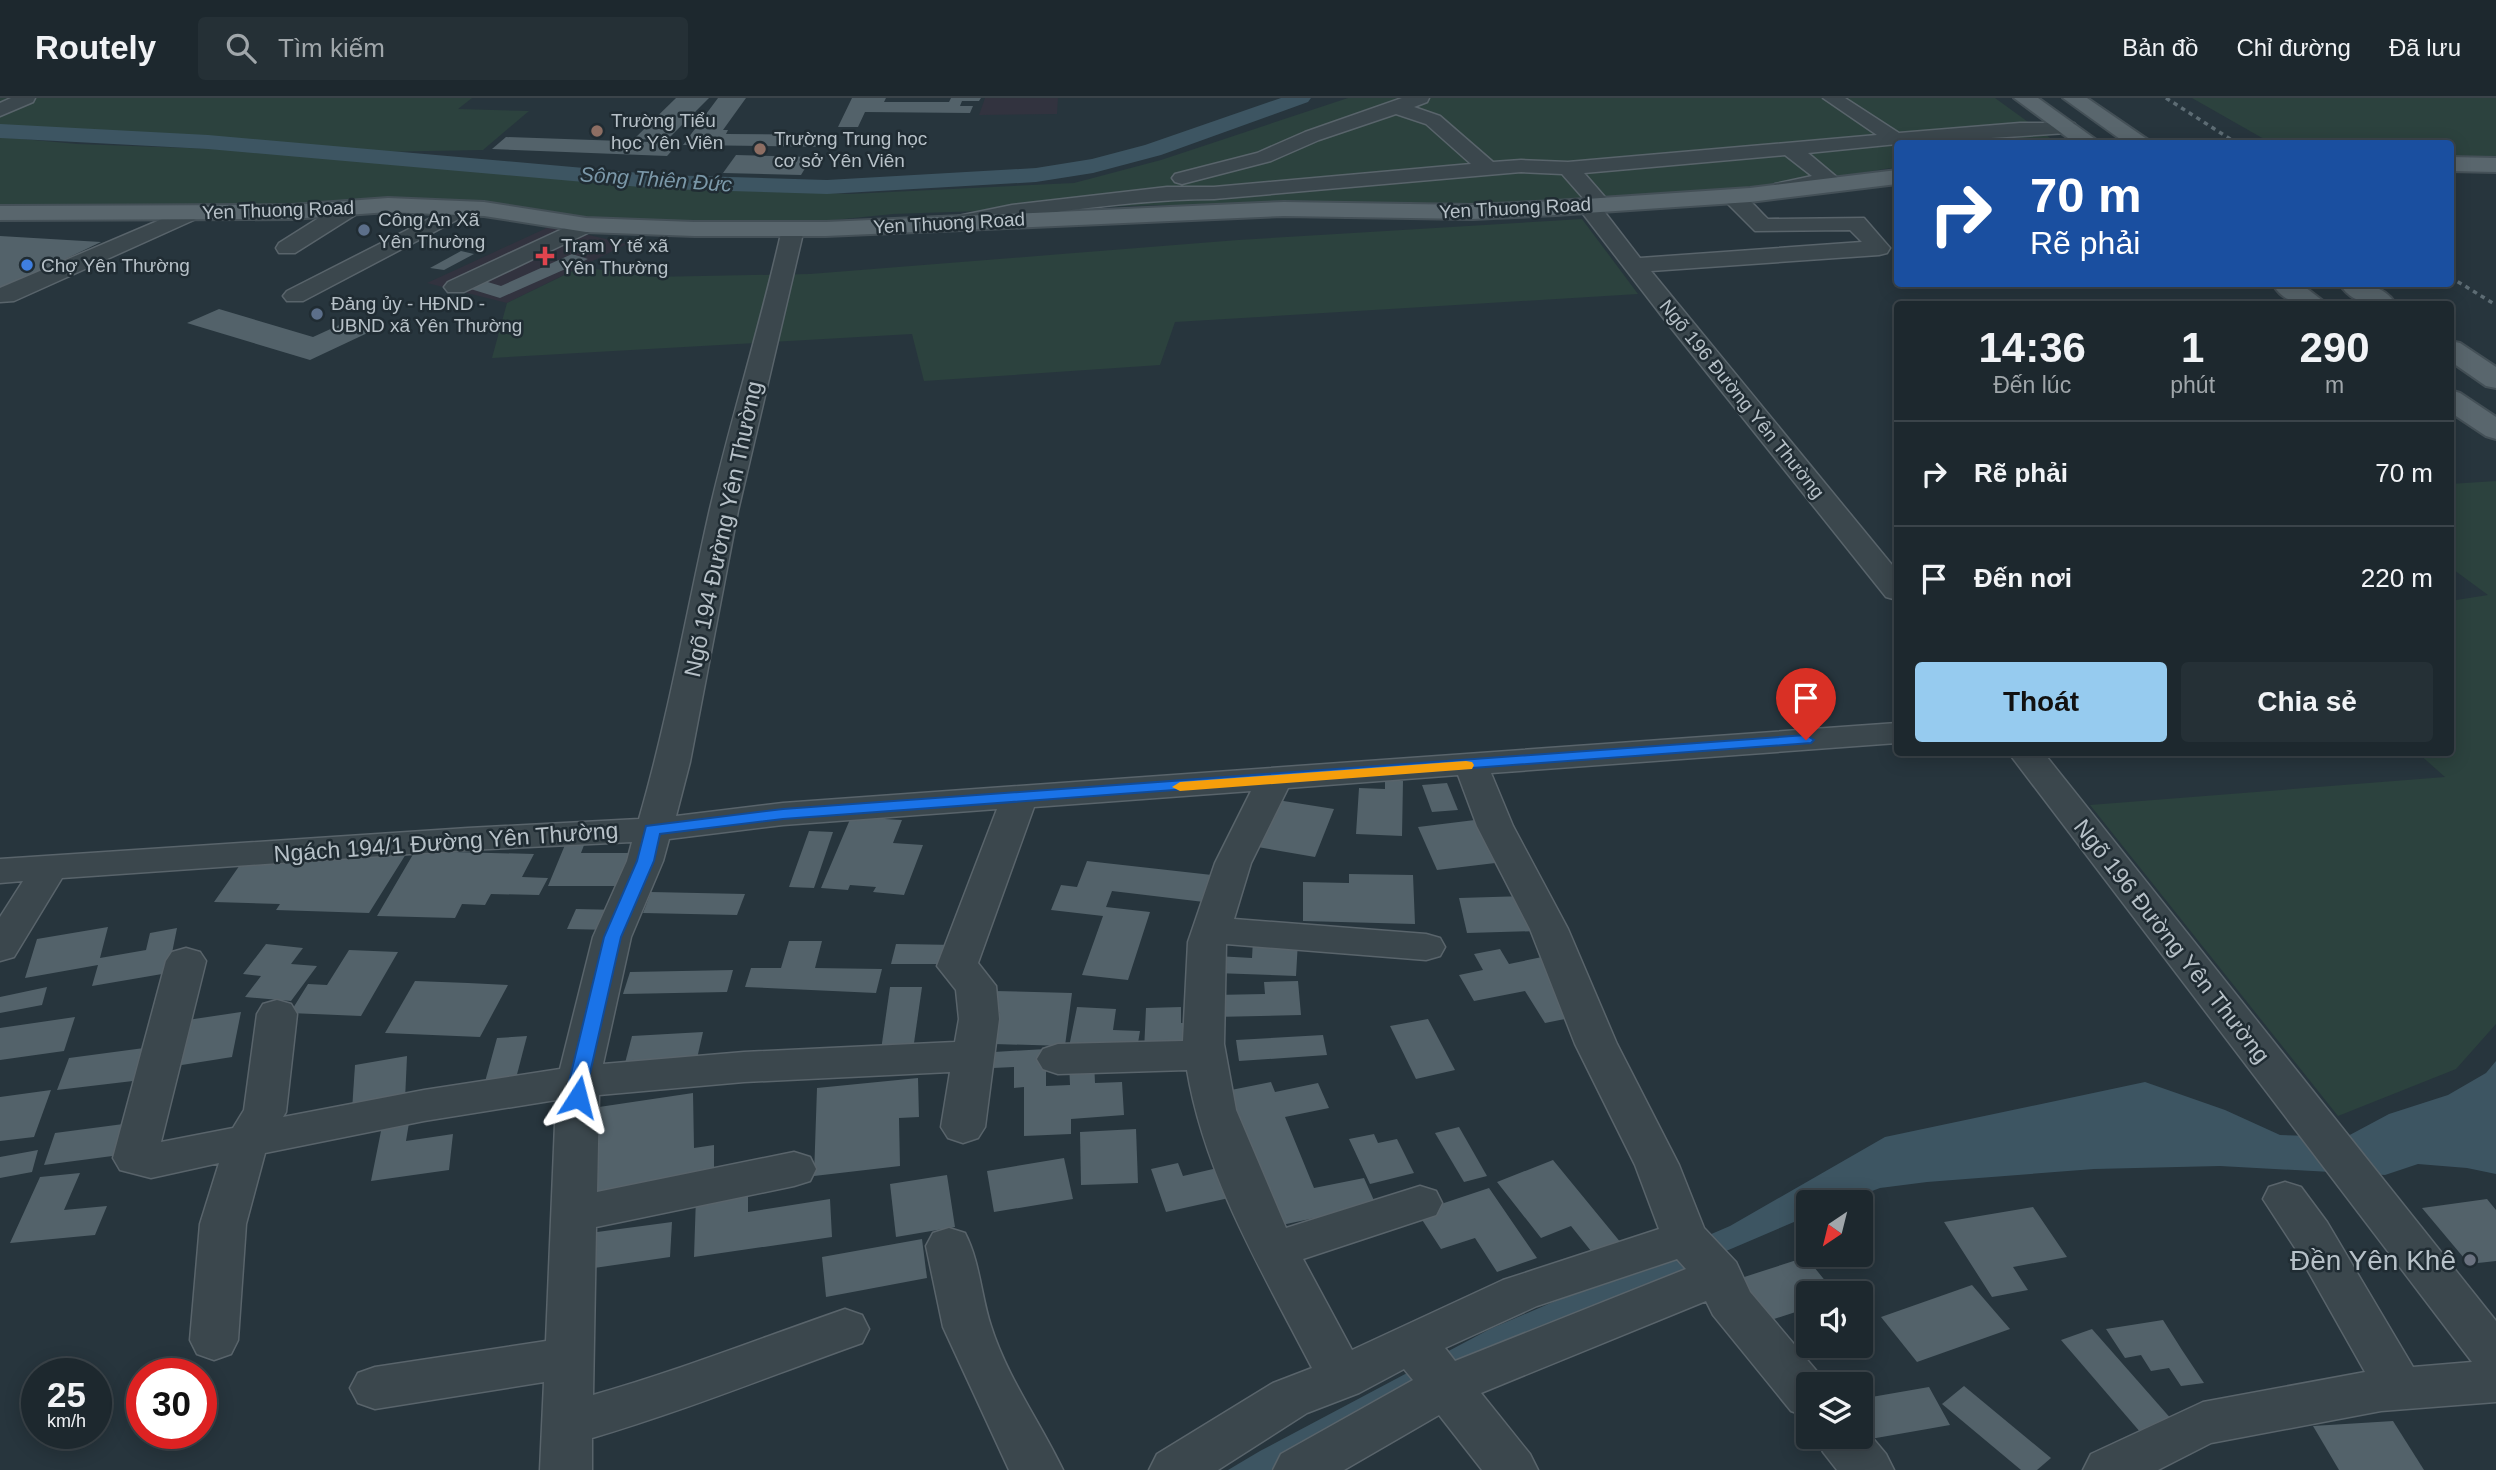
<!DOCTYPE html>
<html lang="vi">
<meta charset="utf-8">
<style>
body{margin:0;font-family:Helvetica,sans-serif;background:#253036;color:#f1f3f6;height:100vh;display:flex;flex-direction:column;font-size:26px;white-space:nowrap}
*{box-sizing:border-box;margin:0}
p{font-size:23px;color:#a0a6aa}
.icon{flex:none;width:38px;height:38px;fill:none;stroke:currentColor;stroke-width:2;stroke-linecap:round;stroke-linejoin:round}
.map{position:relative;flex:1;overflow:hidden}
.panel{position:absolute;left:1894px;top:203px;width:560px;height:455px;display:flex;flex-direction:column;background:#1d282e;border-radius:7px;box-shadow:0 4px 18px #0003,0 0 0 2px #3b444a}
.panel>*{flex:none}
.banner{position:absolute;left:1894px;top:42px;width:560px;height:147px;border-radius:7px;box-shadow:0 4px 18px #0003,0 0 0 2px #3b444a;background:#1a4fa0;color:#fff;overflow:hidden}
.needle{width:46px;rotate:215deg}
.controls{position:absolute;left:1796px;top:1092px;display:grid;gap:14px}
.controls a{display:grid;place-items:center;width:77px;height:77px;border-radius:7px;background:#1d282e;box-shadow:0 4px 18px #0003,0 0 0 2px #3b444a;font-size:35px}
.speed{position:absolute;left:21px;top:1260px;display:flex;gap:14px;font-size:35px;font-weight:700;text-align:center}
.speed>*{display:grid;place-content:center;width:91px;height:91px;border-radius:50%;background:#1d282e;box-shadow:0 4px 18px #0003,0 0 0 2px #3b444a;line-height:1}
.speed small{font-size:18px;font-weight:400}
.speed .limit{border:10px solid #d22;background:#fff;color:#111}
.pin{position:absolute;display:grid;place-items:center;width:60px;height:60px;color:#fff;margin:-72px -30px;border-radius:50% 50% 50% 0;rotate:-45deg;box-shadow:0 0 7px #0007}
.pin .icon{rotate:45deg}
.me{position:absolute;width:77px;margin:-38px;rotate:9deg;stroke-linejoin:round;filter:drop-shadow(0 0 5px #0008)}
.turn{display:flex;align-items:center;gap:24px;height:147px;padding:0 21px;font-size:32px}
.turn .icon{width:91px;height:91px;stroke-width:2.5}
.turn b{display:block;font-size:49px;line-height:60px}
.eta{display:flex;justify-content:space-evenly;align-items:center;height:119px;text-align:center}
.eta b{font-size:42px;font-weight:800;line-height:49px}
.button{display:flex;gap:14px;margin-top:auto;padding:14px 21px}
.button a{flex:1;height:80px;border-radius:7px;background:#96cbef;color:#111;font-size:28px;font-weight:800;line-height:80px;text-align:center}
.button a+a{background:#253036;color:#f1f3f6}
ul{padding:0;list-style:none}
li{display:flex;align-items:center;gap:21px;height:105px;padding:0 21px;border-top:2px solid #3b444a}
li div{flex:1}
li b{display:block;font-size:26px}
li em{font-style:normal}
header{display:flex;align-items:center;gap:42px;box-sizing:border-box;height:98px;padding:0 35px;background:#1d282e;border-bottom:2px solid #3b444a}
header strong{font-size:33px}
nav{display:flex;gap:38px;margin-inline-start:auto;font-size:24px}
.search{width:490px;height:63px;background:#253036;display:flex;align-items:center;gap:18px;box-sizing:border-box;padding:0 24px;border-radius:7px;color:#a0a6aa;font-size:26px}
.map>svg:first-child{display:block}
.medical{fill:#32333f}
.green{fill:#2c423e}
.water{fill:#3d5562}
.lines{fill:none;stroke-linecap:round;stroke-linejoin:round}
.canal{fill:#3d5562;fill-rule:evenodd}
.building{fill:#53626a}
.minor-casing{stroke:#59646b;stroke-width:3}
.major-casing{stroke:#445057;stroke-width:4}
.minor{fill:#3b474d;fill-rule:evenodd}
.major{fill:#59666d;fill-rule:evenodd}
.rail{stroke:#5d6c74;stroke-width:3.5;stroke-dasharray:4.5 4.5;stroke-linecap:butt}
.route{fill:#1a73e8;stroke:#114b97;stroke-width:2}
.slow{fill:#f59e0b}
.education-dot{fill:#8d6e63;stroke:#202c33;stroke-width:2.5}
.service-dot{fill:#5c6f8a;stroke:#202c33;stroke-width:2.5}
.health-dot{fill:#e0444e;stroke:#202c33;stroke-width:2.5}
.shop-dot{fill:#3f7fe0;stroke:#202c33;stroke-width:2.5}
.worship-dot{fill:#6b7280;stroke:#202c33;stroke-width:2.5}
.labels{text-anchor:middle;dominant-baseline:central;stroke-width:5;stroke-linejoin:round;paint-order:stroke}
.far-poi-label{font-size:19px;fill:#b7c1c8;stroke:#202c33;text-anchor:start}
.far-street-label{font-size:19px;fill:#b7c1c8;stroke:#202c33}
.far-water-label{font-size:21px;font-style:italic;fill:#7b98a9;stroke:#202c33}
.street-label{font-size:23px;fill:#b7c1c8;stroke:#202c33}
.near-poi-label{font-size:28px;fill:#b7c1c8;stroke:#202c33;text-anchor:end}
</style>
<header>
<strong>Routely</strong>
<div class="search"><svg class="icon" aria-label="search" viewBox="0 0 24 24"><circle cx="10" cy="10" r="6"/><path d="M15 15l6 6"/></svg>Tìm kiếm</div>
<nav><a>Bản đồ</a><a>Chỉ đường</a><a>Đã lưu</a></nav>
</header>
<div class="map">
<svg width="2496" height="1372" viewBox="0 0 2496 1372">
<rect width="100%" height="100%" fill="#27353d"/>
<g class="medical">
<polygon points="985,0 1058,0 1057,16 979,17"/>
<polygon points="551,128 627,146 507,205 427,185"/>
</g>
<g class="green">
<polygon points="0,0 472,0 458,11 529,13 483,52 375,54 162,36 0,30"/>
<polygon points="1348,0 1995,0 2057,45 1897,46 1897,69 1773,89 1482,109 1160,107 893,116 794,126 638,125 426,101 274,106 0,107 0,39 77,46 243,52 603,85 850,96 1074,85 1161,62"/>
<polygon points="2192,0 2496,0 2496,58 2450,58 2450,46 2271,45"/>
<polygon points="1582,121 1638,196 1175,224 1160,267 924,283 912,236 492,260 507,205 581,169 651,179 810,176 1238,142"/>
<polygon points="2496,383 2496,926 2456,971 2338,1018 2090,707 2445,679 2418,655 2450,654 2450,503 2488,497 2450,469 2450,386"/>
</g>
<polygon class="water" points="2496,963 2496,1076 2467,1070 2418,1066 2385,1077 2220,1068 2094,1071 1927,1084 1880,1090 1843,1104 1808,1104 1808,1118 1478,1259 1271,1372 1228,1372 1260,1353 1490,1231 1730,1128 1885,1039 2145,984 2225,1012 2280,1037 2346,1039 2389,1016 2448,997 2486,975"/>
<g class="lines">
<polygon class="canal" points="1281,0 1311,0 1308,4 1161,57 1093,75 1036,84 827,96 663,91 208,51 0,40 0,26 208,37 663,77 827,82 1036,70 1092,61 1145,47"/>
</g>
<g class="building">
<polygon points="676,0 709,0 667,42 634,41"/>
<polygon points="718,0 746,0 723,32 728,32 726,36 838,37 831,49 683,47"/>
<polygon points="852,0 886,0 884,4 949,4 951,0 981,0 979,3 962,3 960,8 973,8 970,15 865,14 858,29 838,29"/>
<polygon points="506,39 679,45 667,58 492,51"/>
<polygon points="736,57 812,59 801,77 723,75"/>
<polygon points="0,138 101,144 5,190 0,190"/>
<polygon points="461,153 474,156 444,172 430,170"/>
<polygon points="572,156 588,161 500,200 464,189 481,182 501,188"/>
<polygon points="219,211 313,239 348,223 376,231 310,262 187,225"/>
<polygon points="1385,682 1403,683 1402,738 1356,736 1359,690 1385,691"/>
<polygon points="1447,685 1458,712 1432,714 1422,687"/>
<polygon points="1271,701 1334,711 1315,759 1252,748"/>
<polygon points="851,719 902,722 893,745 923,747 904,797 873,794 876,789 850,787 848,792 821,790"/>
<polygon points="1491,720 1512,763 1437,772 1418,729"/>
<polygon points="809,733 833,734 814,790 789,789"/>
<polygon points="567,742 586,742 581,755 643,755 631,788 548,788"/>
<polygon points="415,753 534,756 522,779 548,780 539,797 491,796 485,807 462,806 455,820 377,818"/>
<polygon points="406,756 369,815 276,812 280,806 214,804 242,764"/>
<polygon points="1087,763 1212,777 1204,804 1112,793 1106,809 1150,814 1128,882 1082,877 1103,818 1051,812 1061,787 1077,789"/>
<polygon points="1349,776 1413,777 1415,826 1303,823 1303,784 1349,785"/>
<polygon points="651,794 745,796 737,817 643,815"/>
<polygon points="1529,798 1538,833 1467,835 1459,800"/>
<polygon points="576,811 620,812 612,832 567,831"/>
<polygon points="108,829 100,860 146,852 150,835 177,830 168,875 92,888 98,867 25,880 37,841"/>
<polygon points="1253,842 1298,843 1296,878 1215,875 1216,858 1252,860"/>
<polygon points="789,843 822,843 815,870 882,871 876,895 745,889 751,870 781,870"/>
<polygon points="266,846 303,850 291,866 317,868 291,903 245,899 261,878 243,876"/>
<polygon points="896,846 957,847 952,866 891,866"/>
<polygon points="1500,851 1509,866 1542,859 1580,918 1545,925 1525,893 1474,903 1459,877 1483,872 1474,856"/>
<polygon points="349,852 398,854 361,918 290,915 308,886 327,887"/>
<polygon points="733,872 727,894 623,896 630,874"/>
<polygon points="415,883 468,885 508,887 480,939 385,935"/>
<polygon points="1298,883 1301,917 1214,919 1214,897 1265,896 1264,884"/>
<polygon points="47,889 42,907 0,915 0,899"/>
<polygon points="890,889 922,889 913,952 881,952"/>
<polygon points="994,893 1072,895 1065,948 994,946 1000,914 990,914"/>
<polygon points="1077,909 1116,911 1113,932 1140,933 1136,957 1068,954"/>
<polygon points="1181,909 1181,925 1201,925 1200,952 1144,953 1146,910"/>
<polygon points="241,914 232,959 163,970 174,924"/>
<polygon points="75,919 64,953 0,962 0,930"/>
<polygon points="1428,921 1455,972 1416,981 1390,928"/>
<polygon points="703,934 696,965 624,969 632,938"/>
<polygon points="1323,937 1327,957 1239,963 1236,942"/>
<polygon points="527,938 514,988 483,991 497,940"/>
<polygon points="144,950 133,983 57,992 69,960"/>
<polygon points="1046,951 1046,988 1070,987 1069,964 1094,963 1095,985 1122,984 1124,1017 1071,1021 1071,1036 1024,1038 1024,989 1014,990 1014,969 993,970 994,954"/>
<polygon points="407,958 405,1002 352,1012 355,967"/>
<polygon points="918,980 919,1019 899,1020 900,1068 814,1078 817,990"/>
<polygon points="1271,984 1275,994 1318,985 1329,1010 1285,1019 1314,1090 1364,1080 1376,1107 1277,1128 1226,993"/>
<polygon points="51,992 34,1039 0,1043 0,999"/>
<polygon points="693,995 694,1050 714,1047 714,1083 590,1103 599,1009"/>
<polygon points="410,1019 406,1043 453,1036 449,1072 371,1083 383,1023"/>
<polygon points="131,1025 120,1057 44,1067 55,1035"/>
<polygon points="1459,1029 1487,1078 1464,1084 1435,1035"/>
<polygon points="1136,1031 1138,1085 1081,1087 1080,1034"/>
<polygon points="1374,1036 1378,1045 1397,1041 1414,1075 1370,1086 1349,1041"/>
<polygon points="38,1052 32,1074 0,1080 0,1059"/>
<polygon points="1064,1060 1073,1101 994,1114 987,1073"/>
<polygon points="1553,1062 1626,1151 1599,1163 1571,1128 1541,1140 1497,1084"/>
<polygon points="1178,1065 1183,1078 1226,1068 1238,1098 1166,1114 1151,1071"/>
<polygon points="80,1075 64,1112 107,1108 95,1137 10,1145 40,1079"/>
<polygon points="947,1077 955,1129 896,1139 890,1086"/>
<polygon points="748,1090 748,1114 830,1101 832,1139 694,1159 696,1098"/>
<polygon points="1489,1090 1537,1160 1497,1174 1475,1140 1441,1151 1417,1114"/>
<polygon points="2487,1101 2496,1112 2496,1163 2469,1166 2422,1110"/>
<polygon points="2033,1109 2067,1159 2013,1169 2028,1192 1992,1199 1944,1124"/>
<polygon points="672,1124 670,1159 594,1170 597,1134"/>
<polygon points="922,1141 927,1180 826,1199 822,1159"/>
<polygon points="1806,1159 1835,1195 1808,1195 1808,1210 1765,1224 1735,1182"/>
<polygon points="1972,1187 2010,1231 1917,1264 1881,1219"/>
<polygon points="2163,1222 2182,1252 2204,1285 2181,1288 2169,1270 2151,1273 2141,1257 2125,1260 2106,1231"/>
<polygon points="2092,1231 2173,1323 2141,1335 2061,1242"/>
<polygon points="1964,1288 2051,1360 2037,1372 2021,1372 1942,1306"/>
<polygon points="1929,1289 1950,1327 1859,1343 1857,1339 1860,1339 1860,1301"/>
<polygon points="2393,1323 2424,1372 2339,1372 2313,1328"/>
</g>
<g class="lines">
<g class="minor-casing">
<g id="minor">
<polygon points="11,0 35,0 33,4 0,18 0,5"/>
<path d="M1402,0H1429L1427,4L1414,9L1440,18L1493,64L1521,62L1568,64L1877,37L1823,0H1845L1899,35L2020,25H2074L2077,29L2074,33L2067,35L1897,46L1808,55L1839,81L1836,85L1782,96L1775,94L1771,90L1775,86L1812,78L1785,57L1584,75L1611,106L1603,112L1640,160L1862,144L1850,132L1755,133L1720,98L1723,93C1742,89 1756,110 1768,121L1864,120L1890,150L1887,155L1879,157L1651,173L1897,473V502L1886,499L1664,221L1580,112L1577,107L1584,101L1562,76L1521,74L1214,101C1148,101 1082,111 1016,119C998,121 976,132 958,128L955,123L958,118L1012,107L1167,89H1214L1471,66L1426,26L1396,16L1319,42L1271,63L1182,86L1175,84L1172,80L1175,76L1257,55L1305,34Z"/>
<polygon points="352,103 360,104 363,109 360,114 295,155 279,155 276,150 279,145 344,104"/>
<polygon points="462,104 470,105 473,110 470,115 303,203 287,203 283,198 287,193"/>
<polygon points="188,110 196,111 199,116 196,121 14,203 0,204 0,190"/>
<polygon points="586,120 594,122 597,127 594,132 464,194 448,194 444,189 448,184"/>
<path d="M793,124L801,126L804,131L738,413L690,664L676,718L783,705L1897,625V645L1491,675L1513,728L1568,831L1617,946L1679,1067L1704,1130L1736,1164L1750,1194L1825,1283L1827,1286H1808V1319L1791,1313L1713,1217L1706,1203L1481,1295L1530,1356L1538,1372H1482L1439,1317L1344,1372H1273L1281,1356L1413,1282L1404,1271L1359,1295L1307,1315L1218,1372H1149L1157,1356L1273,1285L1312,1270C1263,1175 1205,1079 1187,972L1058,976L1043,971L1037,961L1043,951L1058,946L1183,943L1188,844L1215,765L1251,693L1034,709L978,865L996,888L999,921L985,1029L978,1040L963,1045L948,1040L941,1029L950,974L744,984L599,997L597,1094L794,1054L810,1059L816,1071L810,1083L794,1088L596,1129L593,1297C678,1273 761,1240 845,1211L862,1217L869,1231L862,1245C772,1277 684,1313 592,1340V1372H540L544,1284L375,1311L358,1305L350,1290L358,1275L375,1269L546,1243L556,1002L424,1023L265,1055L246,1126L238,1242L231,1256L214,1262L197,1256L190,1242L200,1126L219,1065L151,1080L120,1072L113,1060L166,863L172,854L186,850L200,854L206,863L161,1044L233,1030L244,1012L257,916L263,906L277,902L291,906L297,916L286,1014L283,1019L424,992L560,971L593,839L627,763L632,744L468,752L62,780L14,859L0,863V819L23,783L0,785V761L468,730L639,721C668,621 686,517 709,415C731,320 761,226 782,131L785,126ZM1458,677L1477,728L1530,831L1575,946L1635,1067L1659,1131L1503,1182L1352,1252L1303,1161L1436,1117L1442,1105L1436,1093L1420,1088L1286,1130L1236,1012L1224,946L1226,846L1426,862L1440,858L1445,849L1440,840L1426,836L1234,821L1251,765L1288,690ZM997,711L937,868L956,892L959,921L955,944L744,954L603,966L631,839L663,763L669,741L783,727ZM1677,1161L1686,1171L1455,1263L1445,1250L1537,1208Z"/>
<polygon points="2008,654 2043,654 2496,1223 2496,1304 2381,1313 2211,1345 2158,1372 2083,1372 2091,1356 2203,1304 2365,1274 2295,1150 2263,1101 2269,1089 2285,1084 2301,1089 2327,1124 2413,1269 2472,1264"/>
<path d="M949,1130L965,1135C980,1164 981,1198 991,1228C1007,1279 1040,1324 1063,1372H1009L943,1229L926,1148L933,1135Z"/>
<polygon points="1860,1325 1886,1356 1894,1372 1837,1372 1823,1354 1816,1339 1860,1339"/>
</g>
</g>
<g class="major-casing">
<g id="major">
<polygon points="2014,0 2038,0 2102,46 2076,46"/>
<polygon points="2063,0 2087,0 2154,46 2127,46"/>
<polygon points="2450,59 2496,60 2496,74 2450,73"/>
<polygon points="1897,72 1897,86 1750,104 1556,117 1472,121 1284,118 826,138 694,138 586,134 484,118 388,114 292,121 0,122 0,108 292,107 388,100 484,104 586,120 694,124 826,124 1284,104 1472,107 1556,103 1750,90"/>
<path d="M2273,186H2301L2327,206C2306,208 2283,206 2273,186Z"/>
<path d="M2340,186C2362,186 2382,185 2396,206C2375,208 2351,206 2340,186Z"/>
<polygon points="2450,243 2460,245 2496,269 2496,290 2486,288 2450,263"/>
<polygon points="2450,292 2460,295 2496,319 2496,341 2486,338 2450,314"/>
</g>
</g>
<use href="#minor" class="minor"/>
<use href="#major" class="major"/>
<g class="rail">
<polyline points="2166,0 2238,46"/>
<polyline points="2450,179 2496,207"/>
</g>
</g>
<polygon class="route" points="1806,637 1814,642 1811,645 783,721 660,736 654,763 621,839 588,984 584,1004 571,1004 568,999 569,984 604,839 637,763 646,728 783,711"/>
<polygon class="slow" points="1466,663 1472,664 1474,667 1472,671 1180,693 1172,689 1180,684"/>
<g class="education-dot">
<circle cx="597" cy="33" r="7"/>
<circle cx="760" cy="51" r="7"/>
</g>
<g class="service-dot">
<circle cx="364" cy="132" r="7"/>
<circle cx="317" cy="216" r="7"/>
</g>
<path class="health-dot" d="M541.5 147.5h7v7h7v7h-7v7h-7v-7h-7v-7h7z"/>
<circle class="shop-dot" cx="27" cy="167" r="7"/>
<circle class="worship-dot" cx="2470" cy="1162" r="7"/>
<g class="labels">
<g class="far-poi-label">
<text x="611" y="22">Trường Tiểu<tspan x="611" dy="22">học Yên Viên</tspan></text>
<text x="774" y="40">Trường Trung học<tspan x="774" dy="22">cơ sở Yên Viên</tspan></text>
<text x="378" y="121">Công An Xã<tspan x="378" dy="22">Yên Thường</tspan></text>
<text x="561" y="147">Trạm Y tế xã<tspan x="561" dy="22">Yên Thường</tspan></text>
<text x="41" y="167">Chợ Yên Thường</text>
<text x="331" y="205">Đảng ủy - HĐND -<tspan x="331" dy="22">UBND xã Yên Thường</tspan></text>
</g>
<g class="far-street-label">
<text transform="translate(1515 110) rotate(-3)">Yen Thuong Road</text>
<text transform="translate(278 112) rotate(-2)">Yen Thuong Road</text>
<text transform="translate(949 125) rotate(-3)">Yen Thuong Road</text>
<text transform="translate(1742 301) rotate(51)">Ngõ 196 Đường Yên Thường</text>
</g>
<g class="far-water-label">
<text transform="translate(656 81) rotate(4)">Sông Thiên Đức</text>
</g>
<g class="street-label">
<text transform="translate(723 431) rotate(-78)">Ngõ 194 Đường Yên Thường</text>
<text transform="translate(446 744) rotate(-4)">Ngách 194/1 Đường Yên Thường</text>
<text transform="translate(2172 843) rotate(52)">Ngõ 196 Đường Yên Thường</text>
</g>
<g class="near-poi-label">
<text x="2456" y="1162">Đền Yên Khê</text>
</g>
</g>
</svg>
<div class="controls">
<a><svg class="needle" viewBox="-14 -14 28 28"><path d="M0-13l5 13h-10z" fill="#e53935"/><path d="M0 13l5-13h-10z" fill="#a0a6aa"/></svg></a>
<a><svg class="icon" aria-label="sound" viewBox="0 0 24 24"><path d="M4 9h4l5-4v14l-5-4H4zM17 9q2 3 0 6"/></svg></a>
<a><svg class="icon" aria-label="layers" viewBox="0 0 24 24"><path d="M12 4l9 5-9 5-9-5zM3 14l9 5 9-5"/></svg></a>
</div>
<div class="speed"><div>25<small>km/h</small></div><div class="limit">30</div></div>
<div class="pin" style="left:1806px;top:642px;background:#d93025"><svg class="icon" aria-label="arrive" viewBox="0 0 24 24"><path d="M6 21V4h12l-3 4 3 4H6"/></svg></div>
<svg class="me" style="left:578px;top:999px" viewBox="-20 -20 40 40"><path d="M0-17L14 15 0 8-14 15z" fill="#1a73e8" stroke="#fff" stroke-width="4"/></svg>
<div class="banner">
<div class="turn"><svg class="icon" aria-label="right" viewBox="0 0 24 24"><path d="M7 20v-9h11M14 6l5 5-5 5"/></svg><div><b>70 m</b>Rẽ phải</div></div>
</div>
<section class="panel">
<div class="eta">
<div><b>14:36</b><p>Đến lúc</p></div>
<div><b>1</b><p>phút</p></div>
<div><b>290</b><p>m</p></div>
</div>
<ul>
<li><svg class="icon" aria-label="right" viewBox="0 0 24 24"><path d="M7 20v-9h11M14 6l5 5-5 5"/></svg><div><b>Rẽ phải</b></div><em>70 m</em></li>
<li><svg class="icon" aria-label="arrive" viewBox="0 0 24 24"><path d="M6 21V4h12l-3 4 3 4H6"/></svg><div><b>Đến nơi</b></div><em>220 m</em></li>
</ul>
<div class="button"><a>Thoát</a><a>Chia sẻ</a></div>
</section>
</div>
